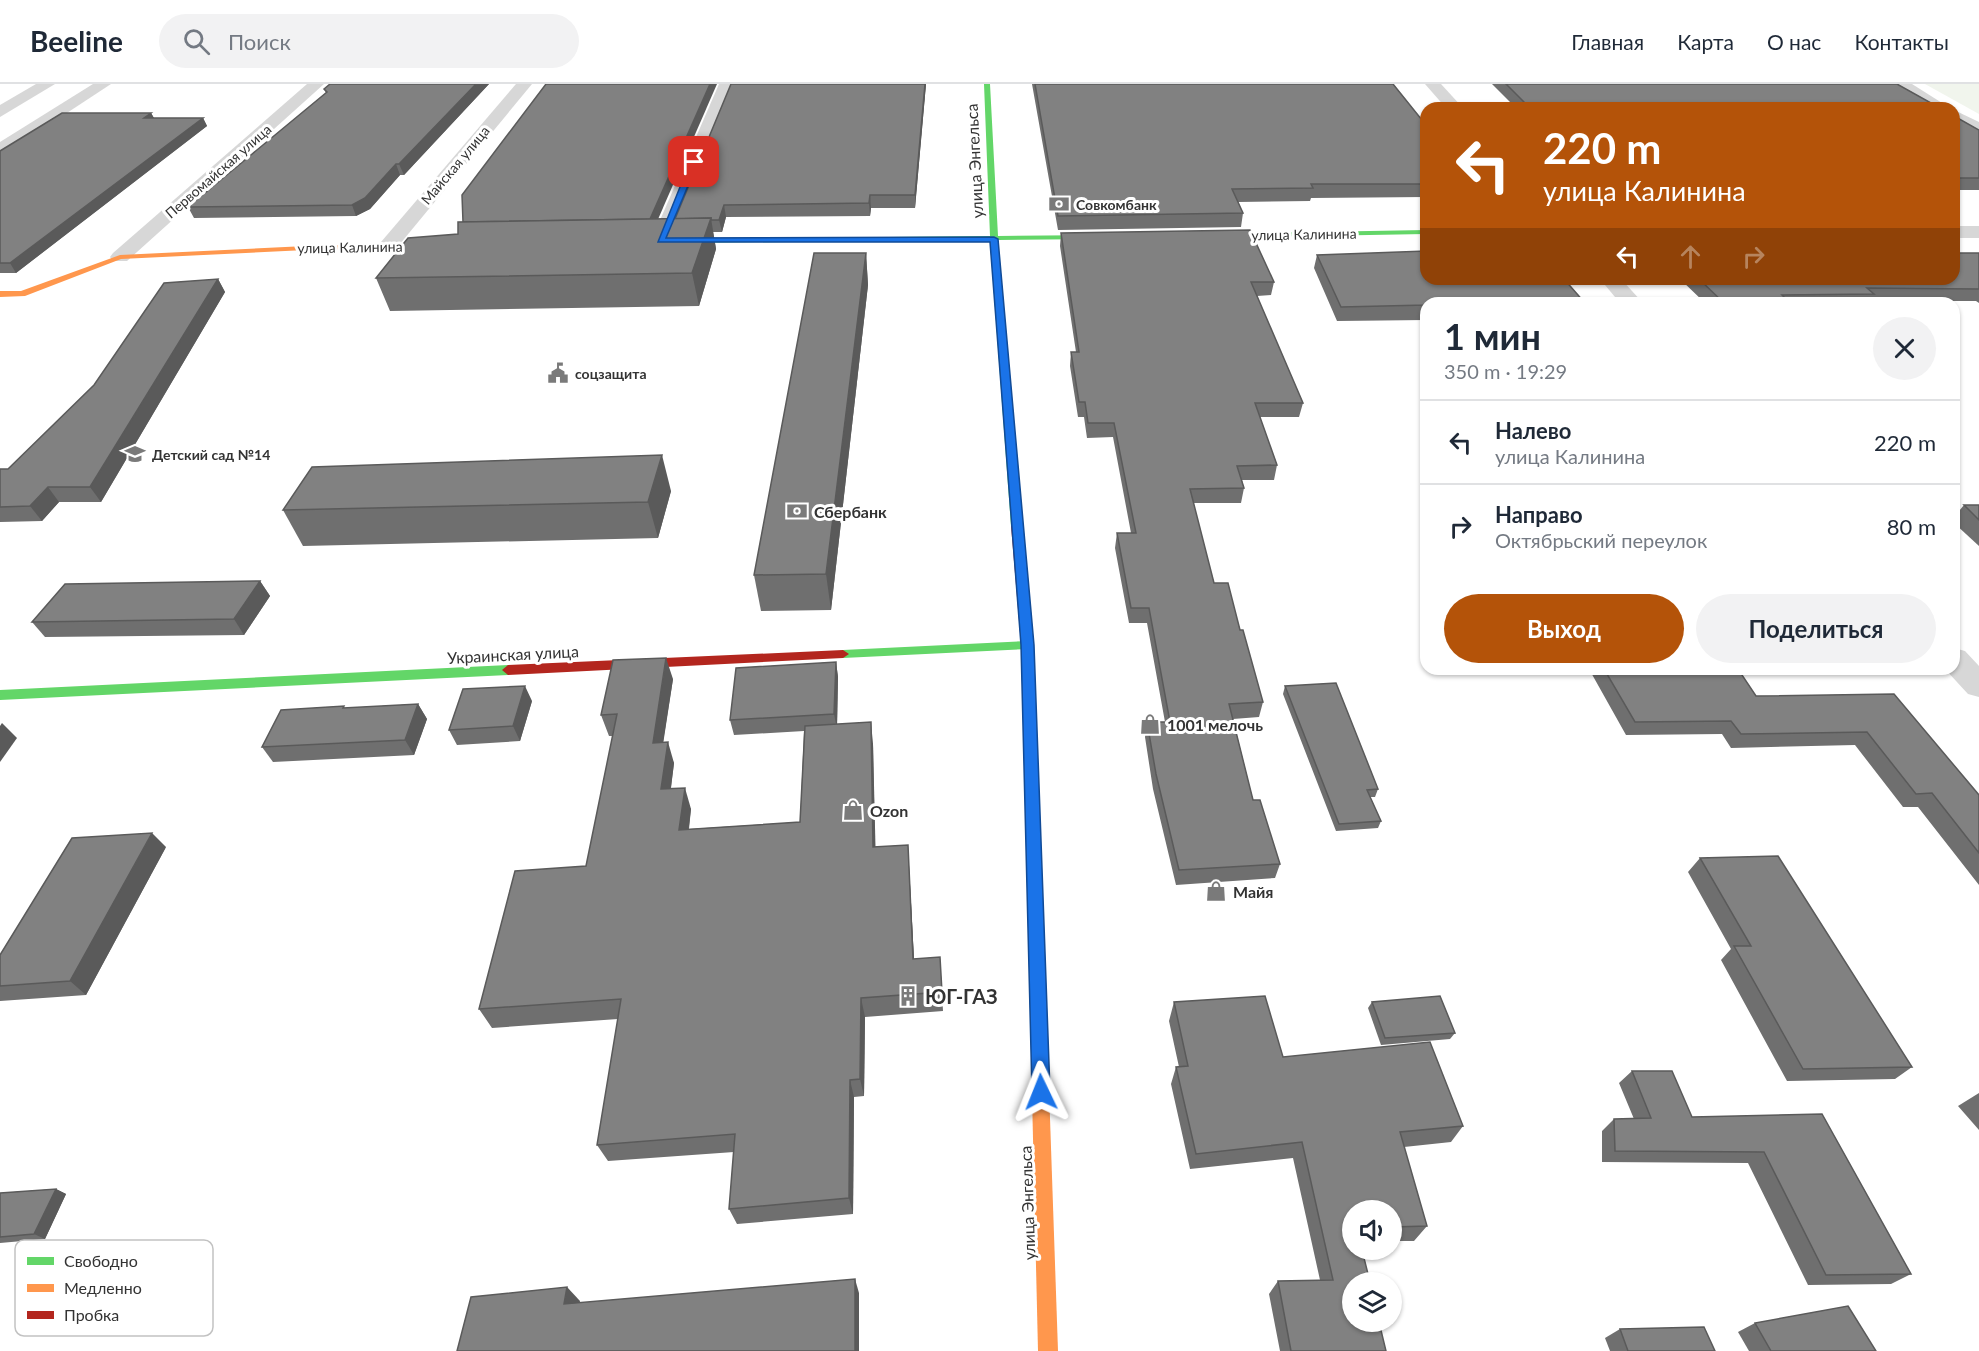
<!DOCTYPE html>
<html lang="ru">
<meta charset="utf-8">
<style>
body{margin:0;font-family:Lato,sans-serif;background:#f2f2f3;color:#1f2937;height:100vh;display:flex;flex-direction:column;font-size:22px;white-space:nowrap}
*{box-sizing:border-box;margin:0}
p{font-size:20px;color:#747a83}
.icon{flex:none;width:33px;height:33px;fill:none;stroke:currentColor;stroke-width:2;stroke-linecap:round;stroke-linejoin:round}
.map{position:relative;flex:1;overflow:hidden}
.panel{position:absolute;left:1420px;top:213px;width:540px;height:378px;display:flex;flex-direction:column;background:#fff;border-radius:18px;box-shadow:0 2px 4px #0004}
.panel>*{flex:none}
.hud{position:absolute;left:1420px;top:18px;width:540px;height:183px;border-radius:18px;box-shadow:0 2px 4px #0004;background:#b45309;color:#fff;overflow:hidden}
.controls{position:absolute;left:1342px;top:1116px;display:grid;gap:12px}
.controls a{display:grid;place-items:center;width:60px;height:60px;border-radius:50%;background:#fff;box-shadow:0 2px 4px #0004;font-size:30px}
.pin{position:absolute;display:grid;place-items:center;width:51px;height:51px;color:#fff;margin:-26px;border-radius:12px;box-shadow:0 3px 9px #0006}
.me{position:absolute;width:66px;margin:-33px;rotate:358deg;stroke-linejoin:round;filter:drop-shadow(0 0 4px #0008)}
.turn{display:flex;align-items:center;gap:21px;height:126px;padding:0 24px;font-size:27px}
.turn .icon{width:78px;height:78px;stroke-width:2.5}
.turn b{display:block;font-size:42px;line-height:51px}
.lanes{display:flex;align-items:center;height:57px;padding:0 24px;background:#0003;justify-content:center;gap:30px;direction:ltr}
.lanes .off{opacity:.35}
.round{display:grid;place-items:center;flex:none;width:63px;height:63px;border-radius:32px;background:#f2f2f3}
.summary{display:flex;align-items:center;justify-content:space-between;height:102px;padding:0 24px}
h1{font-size:36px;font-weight:700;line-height:45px}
.action{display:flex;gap:12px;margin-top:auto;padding:12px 24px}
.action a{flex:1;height:69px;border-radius:36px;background:#b45309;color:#fff;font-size:24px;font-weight:700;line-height:69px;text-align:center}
.action a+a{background:#f2f2f3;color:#1f2937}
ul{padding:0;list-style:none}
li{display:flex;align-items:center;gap:18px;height:84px;padding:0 24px;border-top:2px solid #e0e1e3}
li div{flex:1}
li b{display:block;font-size:22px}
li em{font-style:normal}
header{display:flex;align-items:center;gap:36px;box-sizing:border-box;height:84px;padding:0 30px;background:#fff;border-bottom:2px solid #e0e1e3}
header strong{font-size:28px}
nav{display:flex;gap:33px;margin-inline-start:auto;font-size:21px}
.search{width:420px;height:54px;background:#f2f2f3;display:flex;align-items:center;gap:15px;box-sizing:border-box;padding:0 21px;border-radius:33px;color:#747a83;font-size:22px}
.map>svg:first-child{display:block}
.green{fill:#f1f5ed}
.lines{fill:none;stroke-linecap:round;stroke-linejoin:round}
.street{fill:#d7d7d7;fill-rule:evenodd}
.fast{fill:#63d668;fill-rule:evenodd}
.slow{fill:#ff974d;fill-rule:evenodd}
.jam{fill:#b3261e;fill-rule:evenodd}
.wall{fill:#6f6f6f}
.shaded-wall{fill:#5a5a5a}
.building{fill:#818181;stroke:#5a5a5a;stroke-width:1.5}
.route{fill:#1a73e8;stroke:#114b97;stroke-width:1.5}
.labels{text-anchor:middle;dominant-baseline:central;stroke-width:6;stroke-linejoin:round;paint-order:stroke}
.far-street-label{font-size:14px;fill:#333;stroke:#fff}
.far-poi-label{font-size:14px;font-weight:bold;fill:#333;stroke:#fff;text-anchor:start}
.street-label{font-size:16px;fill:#333;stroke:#fff}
.poi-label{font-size:16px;font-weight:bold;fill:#333;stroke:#fff;text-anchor:start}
.near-poi-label{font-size:20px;font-weight:bold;fill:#333;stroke:#fff;text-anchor:start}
.key{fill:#fff;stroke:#c2c2c2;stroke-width:1.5}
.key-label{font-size:16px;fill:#333}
</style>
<header>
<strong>Beeline</strong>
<div class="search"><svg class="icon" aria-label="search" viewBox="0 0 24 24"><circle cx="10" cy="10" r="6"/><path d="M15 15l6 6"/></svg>Поиск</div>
<nav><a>Главная</a><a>Карта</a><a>О нас</a><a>Контакты</a></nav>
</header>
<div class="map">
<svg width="1979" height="1267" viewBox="0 0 1979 1267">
<rect width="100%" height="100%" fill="#fff"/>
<polygon class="green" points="1925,0 1979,0 1979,30"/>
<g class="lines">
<g class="street">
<polygon points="36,0 55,0 0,33 0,21"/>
<polygon points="93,0 111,0 6,69 0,70 0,58"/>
<polygon points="307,0 324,0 127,177 113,177 110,173 113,169"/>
<polygon points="516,0 532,0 395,166 381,166 378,162 381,158"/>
<polygon points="719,0 735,0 671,157 668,161 654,161 651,157"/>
<polygon points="1425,0 1441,0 1463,24 1446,24"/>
<polygon points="1893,0 1912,0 1950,24 1931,24"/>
<polygon points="1954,26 1979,38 1979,50 1954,38"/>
<rect x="1954" y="142" width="25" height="12"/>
<polygon points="1600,195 1621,195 1643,219 1620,219"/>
<polygon points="1954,564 1965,567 1979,582 1979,613 1968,610 1945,585 1954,585"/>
</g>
<g class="fast">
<polygon points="984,0 990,0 998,152 1104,151 1108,153 1104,155 998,156 1023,442 1017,445 1011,442 990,156 670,159 666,157 670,155 990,152"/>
<polygon points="1426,146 1426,150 1207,154 1203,152 1207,150"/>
<polygon points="1027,557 1033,561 1027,565 843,574 837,570 843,566"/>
<polygon points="508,581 514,586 508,591 0,616 0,606"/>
</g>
<g class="slow">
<polygon points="447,159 450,159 450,163 306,166 121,175 25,212 0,213 0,207 21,207 120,171 306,162"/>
<polygon points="1032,708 1037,710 1039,714 1058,1267 1038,1267 1025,714 1027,710"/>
</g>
<g class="jam">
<polygon points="1017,439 1023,442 1033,561 1039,714 1037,718 1027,718 1025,714 1021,561 1011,442"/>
<polygon points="843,566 849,570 843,574 508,591 502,586 508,581"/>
</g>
</g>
<g class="wall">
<polygon points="330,0 489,0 404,91 400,91 370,125 356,132 194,134 188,123 326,9 324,5"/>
<polygon points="731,0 926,0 915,124 871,124 870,132 726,133 722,148 713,148 716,165 699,222 390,227 376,194 458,150 463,138 675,135"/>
<polygon points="1032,0 1393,0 1426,41 1426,113 1311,114 1310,117 1238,118 1243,129 1241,143 1058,146"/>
<polygon points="1492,0 1897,0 1940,24 1516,24"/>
<polygon points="151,29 154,34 203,34 207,42 16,189 0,189 0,67"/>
<polygon points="1954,32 1979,46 1979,106 1954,106"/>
<polygon points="1061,149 1274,198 1271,211 1257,212 1303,319 1299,333 1260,333 1277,381 1274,396 1242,396 1244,404 1241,419 1193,419 1214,499 1240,546 1263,618 1259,633 1233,635 1253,716 1280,780 1275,794 1176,801 1153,705 1145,653 1147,638 1165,638 1147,539 1129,539 1115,464 1117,449 1131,449 1113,353 1087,354 1084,333 1078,333 1070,282 1071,268 1076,268 1060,162"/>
<polygon points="866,169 868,201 831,526 761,527 754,491"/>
<polygon points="1979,169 1979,219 1976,217 1871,217 1869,219 1705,219 1680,195 1954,195"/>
<polygon points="1317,171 1585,219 1426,219 1426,236 1337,237 1314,184"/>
<polygon points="218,195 225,208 101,418 59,418 42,437 0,438 0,385 8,385"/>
<polygon points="671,407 658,454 303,462 283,426"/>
<polygon points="1964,421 1979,421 1979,462 1954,439 1954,433"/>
<polygon points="260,497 270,512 244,551 45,553 32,538"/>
<polygon points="836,578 838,593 837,640 873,660 875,763 909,781 914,875 940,873 943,927 865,933 864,1012 854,1013 853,1130 737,1140 729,1125 734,1068 608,1077 597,1061 618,935 492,944 479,925 586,782 613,652 609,652 601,631 673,595 663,658 674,679 671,704 691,725 689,745 800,738 804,647 734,651 730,636"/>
<polygon points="1589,585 1738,585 1756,612 1894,610 1979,711 1979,801 1918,723 1903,723 1855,661 1731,664 1722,650 1626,651"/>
<polygon points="1285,602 1378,705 1375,713 1370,713 1381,737 1378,744 1336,747 1283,610"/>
<polygon points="532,617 520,657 457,661 449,646"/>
<polygon points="418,620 427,635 414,671 273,678 262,663 345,624"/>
<polygon points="166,763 86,911 0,917 0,871"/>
<polygon points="1700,774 1912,983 1895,995 1787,997 1721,876 1731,865 1688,788"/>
<polygon points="1174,918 1283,973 1463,1042 1451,1058 1404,1063 1427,1142 1414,1157 1392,1157 1392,1126 1353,1126 1353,1166 1386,1267 1280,1267 1269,1210 1278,1197 1320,1196 1293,1074 1190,1085 1171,1000 1176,983 1179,983 1169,937"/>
<polygon points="1372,918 1455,949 1450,955 1381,961 1368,924"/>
<polygon points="1632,987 1692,1033 1822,1030 1911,1190 1891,1200 1808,1201 1748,1079 1602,1078 1602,1047 1614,1035 1634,1035 1619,999"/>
<polygon points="1979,1009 1979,1046 1958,1022"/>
<polygon points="56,1105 66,1110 45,1155 0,1159 0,1109"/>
<polygon points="1755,1239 1876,1267 1749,1267 1738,1248"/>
<polygon points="1620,1245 1715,1267 1610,1267 1605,1254"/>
</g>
<g class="shaded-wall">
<polygon points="476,0 489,0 404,91 399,80"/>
<polygon points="710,0 717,0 652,149 649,136"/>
<polygon points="925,0 926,0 915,124 915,111"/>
<polygon points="151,29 156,38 144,34"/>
<polygon points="203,34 207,42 16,189 10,179"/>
<polygon points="396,80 400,91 370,125 356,132 352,121"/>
<polygon points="870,111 871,124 870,132 869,119"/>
<polygon points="724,121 726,133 722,148 719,136"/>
<polygon points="711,134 716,165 699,222 692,189"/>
<polygon points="866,169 868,201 831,526 826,490"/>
<polygon points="218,195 225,208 101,418 90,403"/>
<polygon points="662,371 671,407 658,454 648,418"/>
<polygon points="48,403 59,418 42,437 30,422"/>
<polygon points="260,497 270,512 244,551 234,535"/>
<polygon points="666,574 673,595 660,680 653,659"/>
<polygon points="836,578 838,593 837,645 834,630"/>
<polygon points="525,602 532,617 520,657 513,642"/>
<polygon points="418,620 427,635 414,671 405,656"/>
<polygon points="871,638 873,660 876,784 873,763"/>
<polygon points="2,639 17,654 0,678 0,642"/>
<polygon points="668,658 674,679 668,726 661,705"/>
<polygon points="685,704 691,725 686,766 679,746"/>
<polygon points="152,749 166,763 86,911 70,897"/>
<polygon points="908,761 909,781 915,894 913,875"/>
<polygon points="861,914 865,933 864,1012 860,995"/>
<polygon points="850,996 854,1013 853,1130 849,1114"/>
<polygon points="56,1105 66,1110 45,1155 34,1150"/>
<polygon points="855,1195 859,1209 859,1267 855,1267"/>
<polygon points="567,1203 580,1217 578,1234 564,1220"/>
</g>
<g class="building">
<polygon points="330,0 476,0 399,80 396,80 365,114 352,121 188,123 327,8 324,5"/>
<polygon points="546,0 710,0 650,135 463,138 462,111"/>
<polygon points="731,0 925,0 915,111 870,111 869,119 724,121 719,136 711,136 711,134 675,135"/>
<polygon points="1035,0 1393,0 1426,41 1426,100 1311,100 1313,104 1232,105 1243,129 1058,132"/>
<polygon points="1506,0 1897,0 1940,24 1530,24"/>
<polygon points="62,29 151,29 144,34 203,34 10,179 0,179 0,67"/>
<polygon points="1954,32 1979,46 1979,94 1954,94"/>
<polygon points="711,134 692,189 376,194 408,154 458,150 458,138"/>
<polygon points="1250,146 1274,198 1251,198 1303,319 1255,319 1277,381 1237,382 1244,404 1190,405 1214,499 1228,499 1240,546 1243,546 1263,618 1229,620 1253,716 1260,716 1280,780 1179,786 1156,690 1147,638 1170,638 1149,524 1131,524 1117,449 1136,449 1114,339 1088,339 1085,318 1079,318 1071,268 1079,268 1061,149"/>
<polygon points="1426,167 1426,195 1564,195 1585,219 1426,219 1426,221 1341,223 1317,171"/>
<polygon points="814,169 866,169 826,490 754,491"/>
<polygon points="1954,169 1979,169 1979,205 1867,204 1874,210 1782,211 1790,219 1724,219 1699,195 1954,195"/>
<polygon points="218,195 90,403 48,403 30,422 0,423 0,385 8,385 94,301 164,199"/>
<polygon points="662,371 648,418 283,426 312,383"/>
<polygon points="1964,421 1979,421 1979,436"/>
<polygon points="260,497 234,535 32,538 65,500"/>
<polygon points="666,574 653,659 668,658 661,705 685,704 679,746 800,738 805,642 871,638 873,763 908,761 913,875 940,873 942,908 861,914 860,995 850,996 849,1114 729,1125 735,1050 597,1061 621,915 479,925 515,787 586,782 617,630 601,631 613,576"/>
<polygon points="836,578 834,630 730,636 736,584"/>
<polygon points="1604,585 1738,585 1756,612 1894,610 1979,711 1979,769 1932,709 1916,710 1867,648 1741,650 1731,637 1635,638"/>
<polygon points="1336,599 1378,705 1367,706 1381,737 1339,740 1285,602"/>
<polygon points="525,602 513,642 449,646 463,605"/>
<polygon points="418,620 405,656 262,663 281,626 344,622 343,624"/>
<polygon points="152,749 70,897 0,902 0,871 72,754"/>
<polygon points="1778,772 1912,983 1803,985 1734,862 1751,862 1700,774"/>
<polygon points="1265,912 1283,973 1430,958 1463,1042 1400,1048 1427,1142 1392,1143 1392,1126 1353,1126 1353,1166 1362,1166 1370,1198 1353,1198 1353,1238 1379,1238 1386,1267 1291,1267 1278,1197 1333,1196 1302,1058 1196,1070 1176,983 1188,982 1174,918"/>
<polygon points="1440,912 1455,949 1385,954 1372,918"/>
<polygon points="1632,987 1672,987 1692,1033 1822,1030 1911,1190 1826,1191 1764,1068 1615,1067 1614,1035 1651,1034"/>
<polygon points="56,1105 34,1150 0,1153 0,1109"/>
<polygon points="855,1195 855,1267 457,1267 471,1213 567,1203 564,1220"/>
<polygon points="1848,1222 1876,1267 1771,1267 1755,1239"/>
<polygon points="1704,1243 1715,1267 1628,1267 1620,1245"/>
</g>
<polygon class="route" points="694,76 698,78 666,154 994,153 998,155 1034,561 1050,1008 1047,1014 1041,1017 1034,1014 1032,1008 1021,561 990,158 658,158 690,78"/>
<defs>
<g id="bank-bare" transform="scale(1.62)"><path d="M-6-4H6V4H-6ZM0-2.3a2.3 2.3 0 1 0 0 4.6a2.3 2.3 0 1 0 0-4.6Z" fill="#7a7a7a" stroke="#fff" stroke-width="2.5" paint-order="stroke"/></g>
<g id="civic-bare" transform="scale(1.62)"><path d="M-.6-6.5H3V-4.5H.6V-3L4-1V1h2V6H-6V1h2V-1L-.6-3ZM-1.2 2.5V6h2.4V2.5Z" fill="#7a7a7a" stroke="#fff" stroke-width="2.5" paint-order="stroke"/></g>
<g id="school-bare" transform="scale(1.62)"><path d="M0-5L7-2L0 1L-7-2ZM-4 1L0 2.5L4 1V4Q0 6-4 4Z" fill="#7a7a7a" stroke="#fff" stroke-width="2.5" paint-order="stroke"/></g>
<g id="shop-bare" transform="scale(1.62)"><path d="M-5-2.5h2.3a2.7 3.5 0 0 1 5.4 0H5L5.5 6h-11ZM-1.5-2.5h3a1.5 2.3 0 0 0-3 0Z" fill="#7a7a7a" stroke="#fff" stroke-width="2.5" paint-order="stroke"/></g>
<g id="building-bare" transform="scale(1.62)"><path d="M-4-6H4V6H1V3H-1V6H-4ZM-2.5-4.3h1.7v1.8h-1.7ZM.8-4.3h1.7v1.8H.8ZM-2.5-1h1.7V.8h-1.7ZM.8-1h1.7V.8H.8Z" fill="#7a7a7a" stroke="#fff" stroke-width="2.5" paint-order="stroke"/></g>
</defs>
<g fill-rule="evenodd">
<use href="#bank-bare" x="1059" y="120"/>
<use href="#civic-bare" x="558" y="289"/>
<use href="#school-bare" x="135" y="370"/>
<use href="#bank-bare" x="797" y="427"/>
<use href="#shop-bare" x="1150" y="640"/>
<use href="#shop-bare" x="853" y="726"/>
<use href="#shop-bare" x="1216" y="807"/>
<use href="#building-bare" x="908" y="912"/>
</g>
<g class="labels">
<g class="far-street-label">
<text transform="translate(455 81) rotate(-50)">Майская улица</text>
<text transform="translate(218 87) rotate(-41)">Первомайская улица</text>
<text transform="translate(1304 150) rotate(-1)">улица Калинина</text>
<text transform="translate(350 163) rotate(-1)">улица Калинина</text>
</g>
<g class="far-poi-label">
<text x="1076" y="120">Совкомбанк</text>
<text x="575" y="289">соцзащита</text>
<text x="152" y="370">Детский сад №14</text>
</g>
<g class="street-label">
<text transform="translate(974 77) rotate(-93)">улица Энгельса</text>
<text transform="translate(513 570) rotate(-3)">Украинская улица</text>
<text transform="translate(1027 1119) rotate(-92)">улица Энгельса</text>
</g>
<g class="poi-label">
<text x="814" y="427">Сбербанк</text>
<text x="1167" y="640">1001 мелочь</text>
<text x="870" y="726">Ozon</text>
<text x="1233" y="807">Майя</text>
</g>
<g class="near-poi-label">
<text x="925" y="912">ЮГ-ГАЗ</text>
</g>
</g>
<rect x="15" y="1156" width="198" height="96" rx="9" class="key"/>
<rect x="27" y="1173" width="27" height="8" fill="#63d668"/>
<rect x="27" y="1200" width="27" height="8" fill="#ff974d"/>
<rect x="27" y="1227" width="27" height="8" fill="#b3261e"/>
<g class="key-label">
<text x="64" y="1183">Свободно</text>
<text x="64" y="1210">Медленно</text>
<text x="64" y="1237">Пробка</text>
</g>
</svg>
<div class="controls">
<a><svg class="icon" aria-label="sound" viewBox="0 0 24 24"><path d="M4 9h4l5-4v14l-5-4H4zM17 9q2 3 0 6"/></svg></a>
<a><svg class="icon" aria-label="layers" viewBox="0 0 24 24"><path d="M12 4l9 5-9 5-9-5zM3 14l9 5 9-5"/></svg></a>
</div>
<div class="pin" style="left:694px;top:78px;background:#d93025"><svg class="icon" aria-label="arrive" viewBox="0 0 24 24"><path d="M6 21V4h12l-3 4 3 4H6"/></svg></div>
<svg class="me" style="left:1041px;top:1008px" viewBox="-20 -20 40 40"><path d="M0-17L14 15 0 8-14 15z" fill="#1a73e8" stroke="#fff" stroke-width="4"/></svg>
<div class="hud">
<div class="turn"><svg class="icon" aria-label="left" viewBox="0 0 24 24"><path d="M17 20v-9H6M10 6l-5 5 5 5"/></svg><div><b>220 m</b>улица Калинина</div></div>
<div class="lanes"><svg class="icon" aria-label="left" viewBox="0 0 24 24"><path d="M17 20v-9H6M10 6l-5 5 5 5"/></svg><svg class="icon off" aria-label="ahead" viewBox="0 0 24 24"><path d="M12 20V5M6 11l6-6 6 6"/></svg><svg class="icon off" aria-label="right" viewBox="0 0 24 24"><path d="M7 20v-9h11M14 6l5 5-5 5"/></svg></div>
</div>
<section class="panel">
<div class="summary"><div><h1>1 мин</h1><p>350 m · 19:29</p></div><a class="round"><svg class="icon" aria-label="close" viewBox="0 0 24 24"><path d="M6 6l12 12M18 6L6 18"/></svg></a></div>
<ul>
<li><svg class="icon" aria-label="left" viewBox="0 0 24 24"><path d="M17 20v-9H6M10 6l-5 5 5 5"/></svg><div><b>Налево</b><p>улица Калинина</p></div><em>220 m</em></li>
<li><svg class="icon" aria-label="right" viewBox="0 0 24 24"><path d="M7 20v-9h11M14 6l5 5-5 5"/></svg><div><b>Направо</b><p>Октябрьский переулок</p></div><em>80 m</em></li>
</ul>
<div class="action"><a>Выход</a><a>Поделиться</a></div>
</section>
</div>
